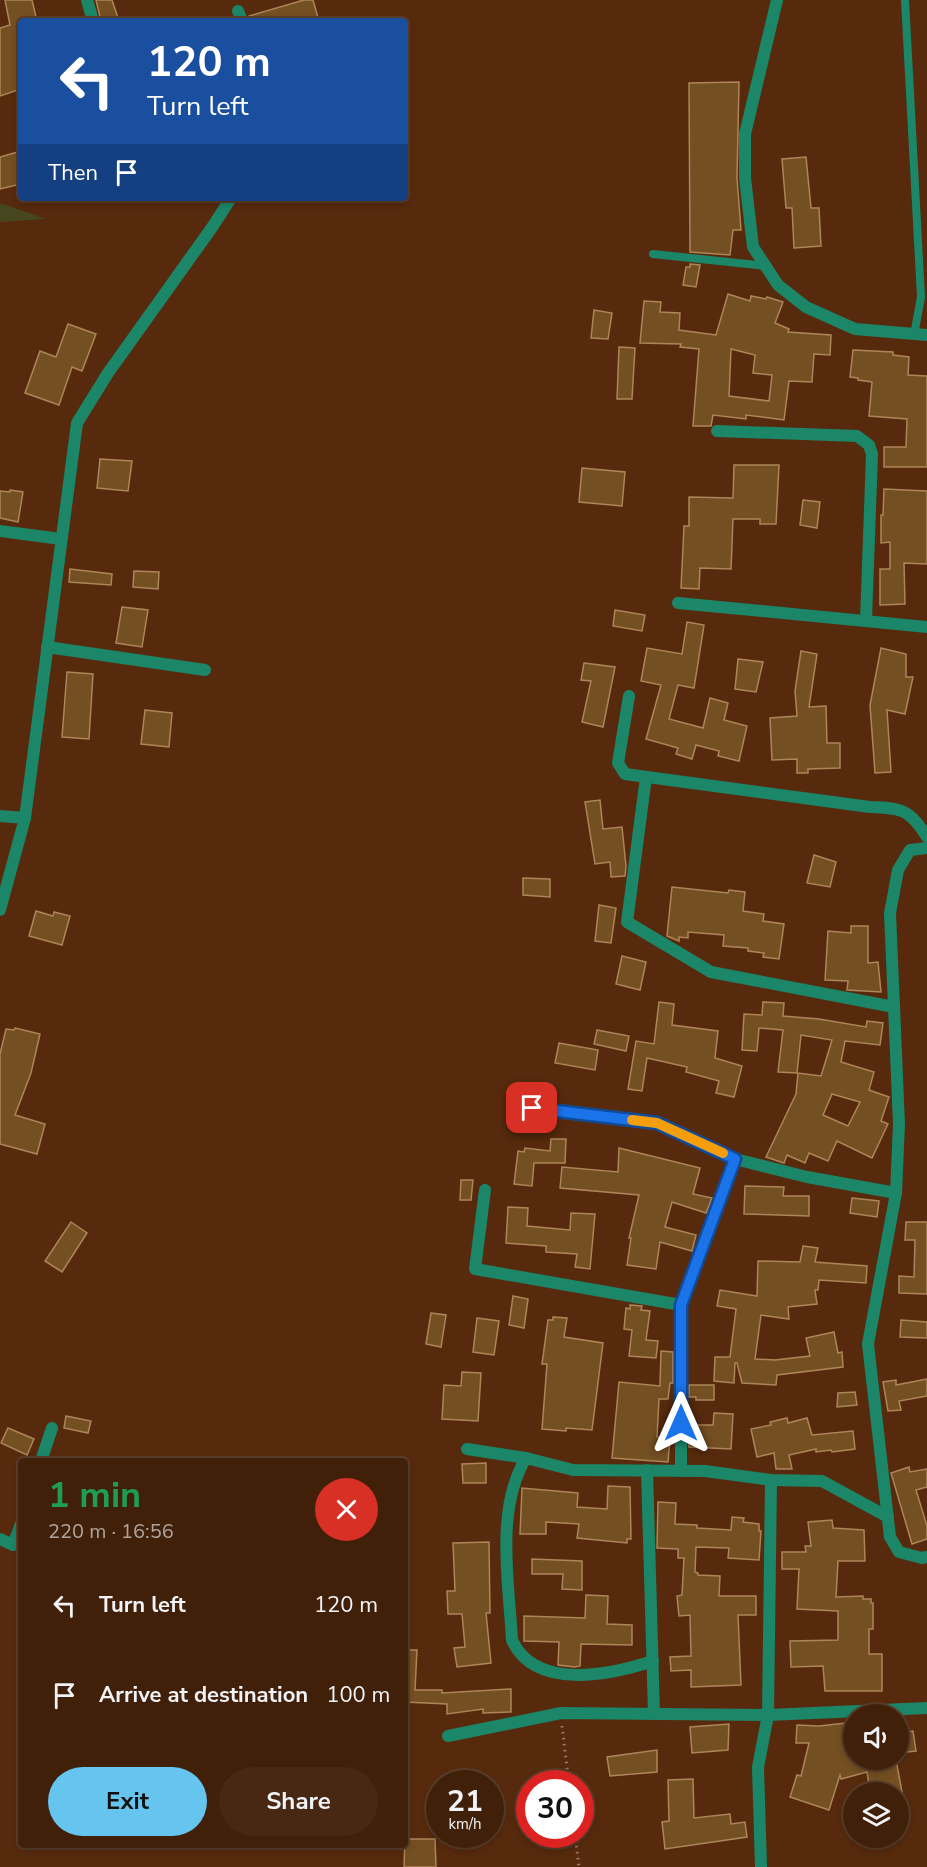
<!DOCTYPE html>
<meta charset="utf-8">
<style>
body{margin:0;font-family:"Nunito Sans",sans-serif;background:#482813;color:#f1f3f6;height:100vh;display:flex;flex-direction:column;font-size:22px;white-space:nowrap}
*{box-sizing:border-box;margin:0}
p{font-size:20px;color:#aea39c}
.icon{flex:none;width:33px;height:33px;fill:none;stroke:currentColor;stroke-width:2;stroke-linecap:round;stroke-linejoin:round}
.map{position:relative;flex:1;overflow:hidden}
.details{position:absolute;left:18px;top:1458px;width:390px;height:390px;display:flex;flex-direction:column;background:#41200a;border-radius:6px;box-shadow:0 3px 9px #0003,0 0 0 2px #5a3e2b}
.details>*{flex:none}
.banner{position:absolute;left:18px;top:18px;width:390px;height:183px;border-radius:6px;box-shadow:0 3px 9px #0003,0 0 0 2px #5a3e2b;background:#1a4fa0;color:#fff;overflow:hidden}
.tools{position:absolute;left:843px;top:1704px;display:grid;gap:12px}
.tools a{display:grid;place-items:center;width:66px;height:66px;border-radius:50%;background:#41200a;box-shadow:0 3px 9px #0003,0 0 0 2px #5a3e2b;font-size:30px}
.speed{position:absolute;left:426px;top:1770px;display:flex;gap:12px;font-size:30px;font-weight:700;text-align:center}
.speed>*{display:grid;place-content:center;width:78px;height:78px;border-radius:50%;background:#41200a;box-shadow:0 3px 9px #0003,0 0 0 2px #5a3e2b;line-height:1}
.speed small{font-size:15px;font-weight:400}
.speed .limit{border:9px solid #d22;background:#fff;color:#111}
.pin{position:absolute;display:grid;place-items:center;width:51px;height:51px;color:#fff;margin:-26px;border-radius:12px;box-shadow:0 3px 9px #0006}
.me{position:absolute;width:66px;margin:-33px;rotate:0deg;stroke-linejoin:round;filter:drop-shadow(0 0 4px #0008)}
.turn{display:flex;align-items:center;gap:21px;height:126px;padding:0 30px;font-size:27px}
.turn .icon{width:78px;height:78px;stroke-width:2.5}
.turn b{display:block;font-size:42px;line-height:51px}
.then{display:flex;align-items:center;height:57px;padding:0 30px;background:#0003;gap:12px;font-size:22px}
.round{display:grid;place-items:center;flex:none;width:63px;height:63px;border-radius:32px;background:#482813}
.headline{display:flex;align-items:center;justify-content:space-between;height:102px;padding:0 30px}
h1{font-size:36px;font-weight:700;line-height:45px;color:#1e9e55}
.button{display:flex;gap:12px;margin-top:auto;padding:12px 30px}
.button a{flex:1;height:69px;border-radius:36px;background:#65c5ee;color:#111;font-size:24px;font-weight:700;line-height:69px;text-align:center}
.button a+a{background:#482813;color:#f1f3f6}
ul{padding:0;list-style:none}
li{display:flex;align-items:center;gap:18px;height:90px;padding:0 30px}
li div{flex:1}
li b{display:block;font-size:22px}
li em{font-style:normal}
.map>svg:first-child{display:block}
.green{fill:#46461f}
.building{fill:#744f22;stroke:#ad8559;stroke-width:1.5;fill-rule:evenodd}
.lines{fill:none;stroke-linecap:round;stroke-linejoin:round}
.path{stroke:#a37d66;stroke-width:3;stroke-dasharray:1.5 4.5;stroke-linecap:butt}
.lane{stroke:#1b8668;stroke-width:8}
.street{stroke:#1b8668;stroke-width:12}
.route-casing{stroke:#114b97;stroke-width:15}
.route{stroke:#1a73e8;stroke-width:10}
.slow{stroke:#f59e0b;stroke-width:10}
</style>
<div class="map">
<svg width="927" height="1867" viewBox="0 0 927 1867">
<rect width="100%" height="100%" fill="#572a0d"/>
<polygon class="green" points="0,203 46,219 0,222"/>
<g class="building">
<polygon points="5,0 32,0 37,21 21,21 21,89 0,96 0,28 10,25"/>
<polygon points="96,0 112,0 119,21 101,21"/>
<polygon points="304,0 313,0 319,21 250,21 249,16"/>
<polygon points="739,82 737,178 741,230 733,230 730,255 690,252 689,83"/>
<polygon points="21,151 21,184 0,189 0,157"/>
<polygon points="806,157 811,208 819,208 821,246 794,248 792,208 786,208 782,159"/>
<polygon points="690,264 700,265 696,287 683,285 686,267 690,267"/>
<path d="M728,294L750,301L751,296L766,299L767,297L783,302L775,323L789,329L788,332L831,335L830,355L814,354L812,382L789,381L784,420L746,415V419L713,415L711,426H693L699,349L680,347L681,344L640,343L644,301L661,302L660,312L680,313L679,330L716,335ZM731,349L755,355L753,373L772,375L769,401L729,396Z"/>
<polygon points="594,310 612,313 608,339 591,338"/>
<polygon points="68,324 96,334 82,371 72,367 59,405 25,393 40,351 56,357"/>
<polygon points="619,347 635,348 632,399 617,399"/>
<polygon points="853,350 893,352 893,355 909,357 908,375 927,376 927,467 884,467 884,447 906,447 907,419 869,416 872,382 858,380 858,378 850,377"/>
<polygon points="100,459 132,461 128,491 97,488"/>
<polygon points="734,465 779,465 776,524 760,524 760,519 733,519 731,569 700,568 699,589 681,588 684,526 689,526 689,497 733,498"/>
<polygon points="582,468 625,472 622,506 579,502"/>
<polygon points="884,489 927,491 927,564 904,563 905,604 880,605 880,569 890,569 890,542 881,543 881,515 883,515"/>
<polygon points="10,490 23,492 18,522 0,518 0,491 10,492"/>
<polygon points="803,500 820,502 817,528 800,525"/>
<polygon points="70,569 112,574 111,585 69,582"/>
<polygon points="134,571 159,572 158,589 133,587"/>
<polygon points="122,607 148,610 142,647 116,643"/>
<polygon points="615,610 645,615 642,631 613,626"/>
<polygon points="687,622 704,625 694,688 678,685 669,719 703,728 710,698 728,703 724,720 747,726 739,761 718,756 719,751 696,745 692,759 676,754 678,748 646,739 661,685 641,681 647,648 682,654"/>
<polygon points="881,648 906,654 906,677 913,677 905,714 887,710 891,772 875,773 870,705"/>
<polygon points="801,651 817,654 809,707 826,706 827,743 840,743 840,768 808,769 808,773 797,773 797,759 772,760 770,718 797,716 795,691"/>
<polygon points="738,659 763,662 756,692 735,689"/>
<polygon points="584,663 615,667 603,727 582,722 591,681 581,680"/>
<polygon points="67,672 93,674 89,739 62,737"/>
<polygon points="145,710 172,713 169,747 141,744"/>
<polygon points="600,800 603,829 622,827 626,866 625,876 611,877 610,862 595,864 585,802"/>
<polygon points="814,855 836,862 830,887 807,883"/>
<polygon points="523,878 550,879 550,897 523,895"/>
<polygon points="672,887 728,893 729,890 745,892 743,911 764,914 763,921 784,924 779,959 763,957 764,953 748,951 748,948 723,946 724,935 688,932 688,938 679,937 679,941 667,936"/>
<polygon points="599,905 616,908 611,943 595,941"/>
<polygon points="36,911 53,916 54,912 70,916 62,945 29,936"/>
<polygon points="851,926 868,926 868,963 878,962 881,992 847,990 848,981 825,980 828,931 851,933"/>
<polygon points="622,956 646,962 640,990 616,984"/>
<polygon points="659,1002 674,1004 672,1025 718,1031 715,1058 742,1066 734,1097 716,1093 719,1081 686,1072 687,1067 647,1058 642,1091 628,1089 636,1041 654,1044"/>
<path d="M763,1002L784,1003L783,1016L819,1019L866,1027L867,1021L883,1023L880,1045L845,1041L841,1062L874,1072L869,1090L889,1097L881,1121L888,1124L872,1158L837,1141L828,1161L809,1153L805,1163L787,1155L784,1163L766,1157L796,1094L798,1073L821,1076L832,1040L801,1035L797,1073L778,1072L783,1030L759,1028L757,1051L742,1050L744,1014L762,1015ZM832,1094L860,1102L848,1126L823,1115Z"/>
<polygon points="15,1028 40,1034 31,1073 15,1115 45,1124 37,1154 0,1144 0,1054 6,1029 14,1030"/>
<polygon points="597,1030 629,1036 626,1051 594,1044"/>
<polygon points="559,1043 598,1050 595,1070 555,1063"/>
<polygon points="551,1139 566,1139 565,1163 534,1163 532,1186 514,1184 518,1151 524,1152 525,1148 550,1151"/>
<polygon points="619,1148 700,1168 693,1194 712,1198 706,1213 672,1202 665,1227 696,1235 692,1251 660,1242 656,1269 627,1265 631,1238 629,1238 639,1195 560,1188 562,1167 618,1172"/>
<polygon points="461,1180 473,1180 471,1200 460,1200"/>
<polygon points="745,1186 784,1187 783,1196 809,1196 809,1216 744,1214"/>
<polygon points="852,1198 879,1201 877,1217 850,1213"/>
<polygon points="508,1207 528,1208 527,1226 570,1230 571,1213 595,1214 590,1269 575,1267 577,1254 546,1252 546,1246 506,1243"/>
<polygon points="71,1222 87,1233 62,1272 45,1261"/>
<polygon points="906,1222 927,1222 927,1294 899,1293 899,1276 914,1277 915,1240 905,1240"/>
<polygon points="803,1246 818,1248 815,1262 867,1266 866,1283 819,1280 818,1290 815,1290 817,1304 788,1307 789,1319 761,1315 755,1359 775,1360 810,1356 806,1338 834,1332 838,1353 842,1352 843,1367 777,1375 776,1385 742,1383 737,1363 735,1363 734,1383 714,1381 715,1357 730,1357 736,1309 717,1306 720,1290 757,1296 758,1261 800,1262"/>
<polygon points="513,1296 528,1299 524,1328 509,1325"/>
<polygon points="630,1305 642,1306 641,1310 650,1311 646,1340 658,1341 656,1358 629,1356 632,1330 624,1329 626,1308 630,1309"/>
<polygon points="431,1313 446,1315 441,1347 426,1344"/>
<polygon points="553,1317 567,1318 564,1337 603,1343 592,1430 566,1428 566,1431 542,1429 547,1364 542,1364 548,1320 553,1320"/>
<polygon points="477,1318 499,1321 494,1355 473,1352"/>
<polygon points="901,1320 927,1322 927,1338 900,1337"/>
<polygon points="661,1351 673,1352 673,1383 670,1383 668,1399 659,1399 657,1437 670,1438 668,1462 612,1458 619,1382 660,1386"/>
<polygon points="462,1372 481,1373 478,1421 442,1419 444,1385 461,1386"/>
<polygon points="927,1379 927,1396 899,1401 901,1410 888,1411 883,1382 896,1380 896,1385"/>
<polygon points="689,1385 714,1385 714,1400 696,1400 696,1397 689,1397"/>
<polygon points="855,1392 857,1405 837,1407 838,1393"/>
<polygon points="714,1413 733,1414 731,1449 689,1447 689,1425 713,1425"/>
<polygon points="66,1416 91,1421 88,1433 64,1428"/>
<polygon points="787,1418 788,1423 807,1418 812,1435 853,1431 855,1449 832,1452 831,1450 816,1452 816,1449 789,1455 792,1469 776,1469 774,1453 757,1457 751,1429 771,1425 770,1422"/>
<polygon points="8,1428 34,1439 27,1455 1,1443"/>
<polygon points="486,1463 486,1483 463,1483 462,1464"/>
<polygon points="909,1467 910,1472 927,1469 927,1487 916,1490 927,1526 927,1539 912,1544 891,1473"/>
<polygon points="608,1486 630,1487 631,1539 627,1539 627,1543 577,1538 579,1524 546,1522 546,1534 520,1534 522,1488 578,1493 577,1507 607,1509"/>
<polygon points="658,1502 676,1503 675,1524 697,1525 697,1528 731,1530 732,1517 744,1518 743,1522 759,1524 759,1531 761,1531 759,1560 728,1558 729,1548 696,1547 695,1572 698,1573 698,1575 720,1576 719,1596 756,1596 756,1615 738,1615 741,1685 691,1687 691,1670 671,1671 670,1657 691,1656 690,1615 679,1616 677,1596 682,1595 684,1558 678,1558 678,1549 657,1548"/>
<polygon points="832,1520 833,1528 864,1530 865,1561 838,1561 836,1597 863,1596 863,1599 871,1599 871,1603 873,1603 873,1629 869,1629 869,1654 882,1654 882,1691 825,1691 823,1666 791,1667 790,1641 838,1640 838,1611 797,1609 799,1569 782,1569 782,1552 806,1552 805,1546 811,1546 808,1522"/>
<polygon points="489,1542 490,1613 486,1613 491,1663 457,1667 454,1648 465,1647 462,1614 448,1614 447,1591 455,1591 453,1543"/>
<polygon points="532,1559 582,1561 582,1590 562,1589 563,1574 532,1574"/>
<polygon points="586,1595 608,1596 607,1624 632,1625 632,1645 581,1644 580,1666 575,1667 558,1665 559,1642 524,1641 524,1616 585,1618"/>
<polygon points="405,1650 417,1650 415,1690 442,1690 442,1693 511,1689 511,1712 483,1713 483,1709 447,1714 447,1704 405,1702"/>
<polygon points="846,1723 854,1724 854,1760 896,1760 902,1792 870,1792 867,1772 841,1779 840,1775 829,1810 790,1797 797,1775 801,1776 809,1743 796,1743 797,1725 819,1726"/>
<polygon points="729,1724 728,1750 692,1753 690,1727"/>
<polygon points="913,1731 916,1751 898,1753 898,1733"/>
<polygon points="657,1750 657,1772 610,1776 607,1757"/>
<polygon points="693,1779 694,1818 730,1814 731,1824 745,1822 747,1837 665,1849 662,1822 669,1821 668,1780"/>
<polygon points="405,1839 435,1839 436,1867 404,1867"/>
</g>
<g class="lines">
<g class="path">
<polyline points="562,1726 569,1784"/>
<polyline points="575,1834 579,1867"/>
</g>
<g class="lane">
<polyline points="905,0 921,297 914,335"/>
<polyline points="653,254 767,266"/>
</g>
<g class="street">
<polyline points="87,0 93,21"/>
<polyline points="777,0 745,134 745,178 753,247 778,285 806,307 855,329 927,335"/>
<polyline points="238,11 242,21"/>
<polyline points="717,431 857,436 869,445 872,454 866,620"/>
<polyline points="0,531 61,539"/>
<polyline points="678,603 927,627"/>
<polyline points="47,647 205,670"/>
<path d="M629,696L618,763L625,774L870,807C901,808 910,809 927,837"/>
<polyline points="646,777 627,922 711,972 894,1007"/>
<polyline points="0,816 25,818"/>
<polyline points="927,848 910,850 898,870 890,913 899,1124 896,1193 868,1344 890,1537 899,1552 922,1558 927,1557"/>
<polyline points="0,910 25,818 77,423 108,373 213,226 231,198"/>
<polyline points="533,1108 657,1123 735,1159 807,1177 896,1193"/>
<polyline points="485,1190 475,1269 681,1305"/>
<polyline points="467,1449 526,1458 573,1470 705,1471 771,1480 822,1481 888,1517"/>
<path d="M526,1458C495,1509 509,1583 512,1640C535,1691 610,1675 653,1661"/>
<polyline points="41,1461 52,1428"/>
<polyline points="647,1470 654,1714"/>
<polyline points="681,1471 681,1305 735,1159"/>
<polyline points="0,1539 13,1545 21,1524"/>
<polyline points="448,1736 561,1713 768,1715 927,1708"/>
<polyline points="761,1867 758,1767 768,1715 771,1480"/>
</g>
</g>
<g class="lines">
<g class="route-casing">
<polyline id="route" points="532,1108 657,1123 735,1159 681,1305 681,1423"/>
</g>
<use href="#route" class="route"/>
<polyline class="slow" points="632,1120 657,1123 723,1153"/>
</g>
</svg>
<div class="tools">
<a><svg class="icon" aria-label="sound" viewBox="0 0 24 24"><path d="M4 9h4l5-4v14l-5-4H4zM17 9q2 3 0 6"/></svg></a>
<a><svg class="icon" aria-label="layers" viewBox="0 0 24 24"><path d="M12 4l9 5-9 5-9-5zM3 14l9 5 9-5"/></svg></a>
</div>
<div class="speed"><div>21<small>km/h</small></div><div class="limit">30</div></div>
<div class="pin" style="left:532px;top:1108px;background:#d93025"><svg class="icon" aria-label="arrive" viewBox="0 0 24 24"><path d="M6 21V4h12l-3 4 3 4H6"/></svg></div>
<svg class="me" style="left:681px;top:1423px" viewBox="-20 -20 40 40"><path d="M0-17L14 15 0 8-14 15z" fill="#1a73e8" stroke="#fff" stroke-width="4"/></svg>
<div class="banner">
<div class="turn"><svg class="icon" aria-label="left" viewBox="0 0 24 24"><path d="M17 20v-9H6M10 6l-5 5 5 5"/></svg><div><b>120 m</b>Turn left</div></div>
<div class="then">Then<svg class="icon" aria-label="arrive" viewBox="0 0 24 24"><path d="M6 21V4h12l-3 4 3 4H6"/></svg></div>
</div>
<section class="details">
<div class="headline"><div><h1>1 min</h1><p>220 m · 16:56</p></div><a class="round" style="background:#d93025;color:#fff"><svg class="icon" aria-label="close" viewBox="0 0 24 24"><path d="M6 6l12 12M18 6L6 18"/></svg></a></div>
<ul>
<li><svg class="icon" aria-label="left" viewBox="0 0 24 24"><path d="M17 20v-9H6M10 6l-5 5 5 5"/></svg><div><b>Turn left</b></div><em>120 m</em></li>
<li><svg class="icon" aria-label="arrive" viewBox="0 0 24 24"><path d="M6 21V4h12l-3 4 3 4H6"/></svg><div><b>Arrive at destination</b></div><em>100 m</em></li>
</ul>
<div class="button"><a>Exit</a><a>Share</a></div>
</section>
</div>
